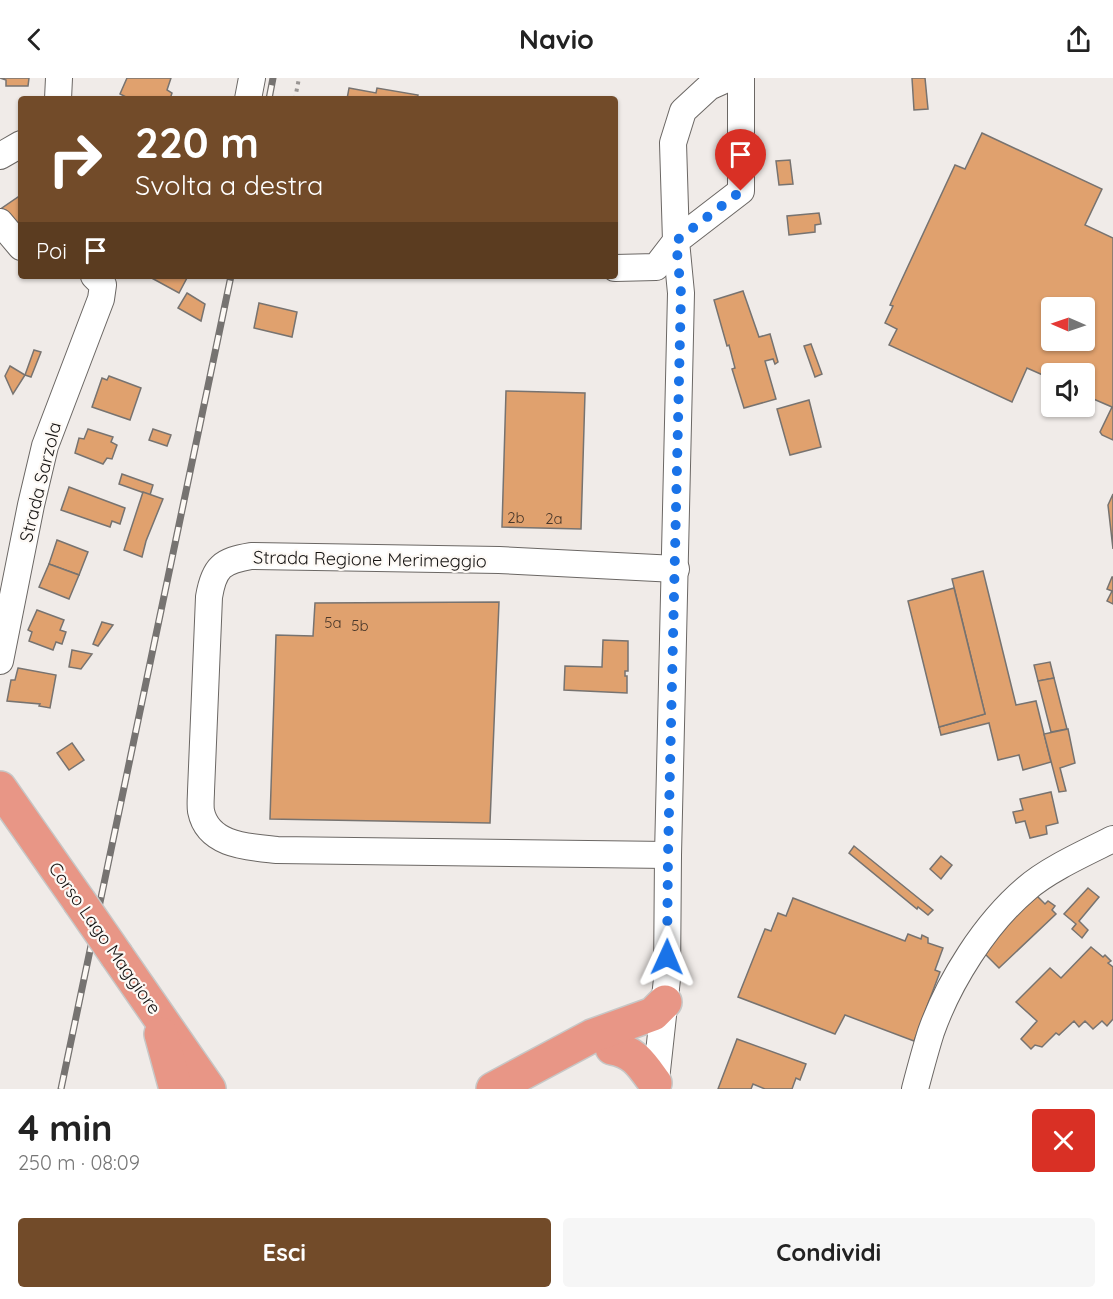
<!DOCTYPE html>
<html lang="it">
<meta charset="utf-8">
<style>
body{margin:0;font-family:Quicksand,sans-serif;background:#f6f6f6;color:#222;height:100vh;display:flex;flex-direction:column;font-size:22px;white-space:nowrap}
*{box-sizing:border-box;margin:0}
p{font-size:20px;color:#767676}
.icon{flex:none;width:33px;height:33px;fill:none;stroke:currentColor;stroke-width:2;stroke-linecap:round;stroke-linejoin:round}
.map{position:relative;height:1011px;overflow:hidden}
.details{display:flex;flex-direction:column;background:#fff;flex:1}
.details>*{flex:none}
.hud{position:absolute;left:18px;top:18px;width:600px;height:183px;border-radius:6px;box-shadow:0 2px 4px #0004;background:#724b29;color:#fff;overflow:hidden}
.needle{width:39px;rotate:272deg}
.controls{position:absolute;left:1041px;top:219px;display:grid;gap:12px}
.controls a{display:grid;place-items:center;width:54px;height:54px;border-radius:6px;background:#fff;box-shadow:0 2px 4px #0004;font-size:30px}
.pin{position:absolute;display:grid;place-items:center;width:51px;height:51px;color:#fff;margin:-62px -26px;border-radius:50% 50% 50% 0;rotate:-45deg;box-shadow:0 0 6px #0007}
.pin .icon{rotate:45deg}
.me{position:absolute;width:66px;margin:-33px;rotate:1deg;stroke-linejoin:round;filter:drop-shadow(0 0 4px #0008)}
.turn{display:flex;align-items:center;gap:21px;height:126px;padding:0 18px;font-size:27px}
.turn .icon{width:78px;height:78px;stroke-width:2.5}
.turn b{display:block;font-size:42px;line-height:51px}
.then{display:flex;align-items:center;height:57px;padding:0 18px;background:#0003;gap:12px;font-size:22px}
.round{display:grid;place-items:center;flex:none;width:63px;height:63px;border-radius:6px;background:#f6f6f6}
.headline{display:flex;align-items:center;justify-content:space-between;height:102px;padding:0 18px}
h1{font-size:36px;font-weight:700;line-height:45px}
.primary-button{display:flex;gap:12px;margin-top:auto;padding:12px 18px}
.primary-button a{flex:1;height:69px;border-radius:6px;background:#724b29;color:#fff;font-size:24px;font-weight:700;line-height:69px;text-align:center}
.primary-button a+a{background:#f6f6f6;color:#222}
header{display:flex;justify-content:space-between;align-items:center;height:78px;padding:0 18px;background:#fff;font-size:27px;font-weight:700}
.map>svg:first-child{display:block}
.building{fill:#e0a16e;stroke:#777370;stroke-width:1.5;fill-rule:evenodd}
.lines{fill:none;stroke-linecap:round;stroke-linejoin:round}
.minor-casing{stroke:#6b6764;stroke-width:28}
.trunk-casing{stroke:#c7c7c6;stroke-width:36}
.path{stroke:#999593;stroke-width:4;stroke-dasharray:3 4.5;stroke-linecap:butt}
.minor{stroke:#fff;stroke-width:26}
.trunk{stroke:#e89686;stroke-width:33}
.rail-casing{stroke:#767371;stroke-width:7}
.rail{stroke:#fdf9f5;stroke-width:4.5;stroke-dasharray:14;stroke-linecap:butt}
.trunk-bridge-casing{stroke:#c7c7c6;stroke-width:36;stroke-linecap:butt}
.trunk-bridge{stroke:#e89686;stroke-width:33}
.route{stroke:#1a73e8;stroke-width:10;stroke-dasharray:0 18}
.labels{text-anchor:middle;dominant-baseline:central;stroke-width:4.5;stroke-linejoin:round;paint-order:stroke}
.number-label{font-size:15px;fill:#48372a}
.street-label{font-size:18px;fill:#161413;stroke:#fdf9f5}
</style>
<header><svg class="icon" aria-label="back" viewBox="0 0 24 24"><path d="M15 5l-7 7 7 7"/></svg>Navio<svg class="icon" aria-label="share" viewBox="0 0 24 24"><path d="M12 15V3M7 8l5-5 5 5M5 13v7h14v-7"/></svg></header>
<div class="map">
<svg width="1113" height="1011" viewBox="0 0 1113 1011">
<rect width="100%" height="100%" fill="#f0ebe8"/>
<g class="building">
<polygon points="0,0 29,0 28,8 6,8 6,2"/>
<polygon points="127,0 171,0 167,12 172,15 170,21 130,21 120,16"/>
<polygon points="912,0 925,0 928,31 914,32"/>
<polygon points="349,10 376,15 377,10 418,17 417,21 347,21"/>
<path d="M982,55L1102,111L1085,147L1113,160V362L1102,357L1100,354L1112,329L1084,317V296H1052V301L1027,290L1012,324L889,267L897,251L885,245L893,228L890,227L955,87L965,91ZM1052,230H1084V262H1052Z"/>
<polygon points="790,82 793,106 779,107 776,83"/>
<polygon points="21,117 21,154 18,156 2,130"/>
<polygon points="819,135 821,146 815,147 815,154 789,157 787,138"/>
<polygon points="148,198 188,198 179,215"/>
<polygon points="743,213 759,259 770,256 778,284 775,286 773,281 765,283 776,321 744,330 732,291 735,290 729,267 727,268 714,222"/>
<polygon points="187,215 205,226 201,243 178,230"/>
<polygon points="259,225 297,234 292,259 254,250"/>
<polygon points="811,266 822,296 815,299 804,268"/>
<polygon points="34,272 41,274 31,299 25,297"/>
<polygon points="10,288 25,297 13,316 5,298"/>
<polygon points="109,298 141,310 130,342 92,329 102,300 107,302"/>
<polygon points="506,313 585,315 581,451 502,449"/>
<polygon points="809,322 821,369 790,377 777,331"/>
<polygon points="88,351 113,359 111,364 117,367 112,381 107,380 103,386 75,375 79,360 84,361"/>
<polygon points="153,351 171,357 167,368 149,362"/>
<polygon points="122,396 153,407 150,417 119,406"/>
<polygon points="69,409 125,430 120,446 112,443 110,449 61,432"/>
<polygon points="143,414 163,421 146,463 142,479 124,472"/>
<polygon points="1113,416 1113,471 1108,427"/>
<polygon points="57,462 88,474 79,497 49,486"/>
<polygon points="49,486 79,497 69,521 39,509"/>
<polygon points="983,493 1016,627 1036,623 1051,684 1023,692 1019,677 998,682 989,645 941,657 939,649 985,636 952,501"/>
<polygon points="1112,499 1113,499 1113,526 1107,523 1112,513 1107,511"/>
<polygon points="954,510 985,636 939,649 908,523"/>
<polygon points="499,524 490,745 270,741 276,557 313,558 315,525"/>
<polygon points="37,532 64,542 60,552 66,554 62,566 56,564 53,572 29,563 32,554 28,552"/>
<polygon points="102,544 113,547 98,568 93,566"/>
<polygon points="603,562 628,563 628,593 625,593 625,598 627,598 627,615 564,612 565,588 602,589"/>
<polygon points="72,572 92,576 81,591 69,589"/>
<polygon points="1050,584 1054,600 1038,603 1034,587"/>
<polygon points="18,590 56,597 50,630 39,628 40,626 7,623 11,602 15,602"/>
<polygon points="1054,600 1067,651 1051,654 1038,603"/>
<polygon points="1068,651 1075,685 1060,690 1066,713 1059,714 1044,656"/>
<polygon points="72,665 84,682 69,692 57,675"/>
<polygon points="1051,714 1058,745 1046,748 1047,756 1030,760 1025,743 1016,745 1013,734 1023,732 1020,721"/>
<polygon points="854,768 933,832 928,837 918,829 917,831 849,775"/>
<polygon points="941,778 952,787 941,801 930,791"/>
<polygon points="1088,810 1099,819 1079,843 1088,852 1082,860 1072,851 1076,846 1064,836"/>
<polygon points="1037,818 1045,826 1048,823 1055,828 1052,832 1056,836 999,890 983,874 991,861"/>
<polygon points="793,820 905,863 908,856 921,861 922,857 928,860 928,865 943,870 935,892 940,894 914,963 845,937 835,956 738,919 765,851 771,853 778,835 786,838"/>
<polygon points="1091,869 1103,879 1105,877 1111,883 1108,885 1113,889 1113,941 1107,948 1102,943 1093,951 1085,943 1079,949 1074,943 1059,957 1056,955 1042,969 1035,967 1031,971 1021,961 1037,943 1016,924 1050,890 1061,900"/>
<polygon points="737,961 806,986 800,1002 796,1000 792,1011 765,1011 753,1006 751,1011 718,1011"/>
</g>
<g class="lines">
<g class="minor-casing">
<g id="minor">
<polyline points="58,21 59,0"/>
<polyline points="248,21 252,0"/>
<polyline points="0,78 21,66"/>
<polyline points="0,144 21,169"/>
<polyline points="615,190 656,189 676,163 673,65 683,33 709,9 729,0"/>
<polyline points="0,583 31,427 45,368 101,221 103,207 94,198"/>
<path d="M668,777L277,772C249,769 208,768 201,733C200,726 201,719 201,713L209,519C214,489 222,483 251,478L499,482L676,491"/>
<polyline points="655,1011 667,901 668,777 681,215 676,163 741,113 741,0"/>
<path d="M915,1011C920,992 925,973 931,954C949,903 985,846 1026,811C1047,792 1087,774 1113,761"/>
</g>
</g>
<g class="trunk-casing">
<g id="trunk">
<polyline points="0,710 79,823"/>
<polyline points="117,878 209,1011"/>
<polyline points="161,956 176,1011"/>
<path d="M612,970C635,974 642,987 655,1005"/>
<polyline points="493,1011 592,958 653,936 665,924"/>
</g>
</g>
<polyline class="path" points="295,21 299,0"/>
<use href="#minor" class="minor"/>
<use href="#trunk" class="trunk"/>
<g class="rail-casing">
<g id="rail">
<polyline points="269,21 273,0"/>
<polyline points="61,1011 231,198"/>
</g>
</g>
<use href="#rail" class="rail"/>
<g class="trunk-bridge-casing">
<polyline id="trunk-bridge" points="79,823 117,878"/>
</g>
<use href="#trunk-bridge" class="trunk-bridge"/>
</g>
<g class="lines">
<polyline class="route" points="667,879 668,777 681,215 676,163 741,113"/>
</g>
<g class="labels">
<g class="number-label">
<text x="516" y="439">2b</text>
<text x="554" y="440">2a</text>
<text x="333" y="544">5a</text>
<text x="360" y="547">5b</text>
</g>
<g class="street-label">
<text transform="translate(40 404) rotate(-76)">Strada Sarzola</text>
<text transform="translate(370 481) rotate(1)">Strada Regione Merimeggio</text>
<text transform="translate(105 860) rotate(55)">Corso Lago Maggiore</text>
</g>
</g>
</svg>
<div class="controls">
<a><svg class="needle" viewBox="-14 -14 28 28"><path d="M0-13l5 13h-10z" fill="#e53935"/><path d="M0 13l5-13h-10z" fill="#767676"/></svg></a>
<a><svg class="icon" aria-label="sound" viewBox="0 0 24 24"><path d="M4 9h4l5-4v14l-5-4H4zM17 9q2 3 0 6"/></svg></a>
</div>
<div class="pin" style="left:741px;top:113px;background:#d93025"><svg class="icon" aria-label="arrive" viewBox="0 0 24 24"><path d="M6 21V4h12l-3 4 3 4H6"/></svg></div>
<svg class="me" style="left:667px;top:879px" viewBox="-20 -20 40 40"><path d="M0-17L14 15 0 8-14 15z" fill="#1a73e8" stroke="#fff" stroke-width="4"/></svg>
<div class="hud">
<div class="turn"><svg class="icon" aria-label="right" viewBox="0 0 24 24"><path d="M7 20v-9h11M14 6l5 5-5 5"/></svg><div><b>220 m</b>Svolta a destra</div></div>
<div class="then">Poi<svg class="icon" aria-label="arrive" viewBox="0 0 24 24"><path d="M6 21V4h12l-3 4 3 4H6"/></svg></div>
</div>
</div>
<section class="details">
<div class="headline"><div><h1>4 min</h1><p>250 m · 08:09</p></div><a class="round" style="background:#d93025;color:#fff"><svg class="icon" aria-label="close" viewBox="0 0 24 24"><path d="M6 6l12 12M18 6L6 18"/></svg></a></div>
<div class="primary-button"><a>Esci</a><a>Condividi</a></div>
</section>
